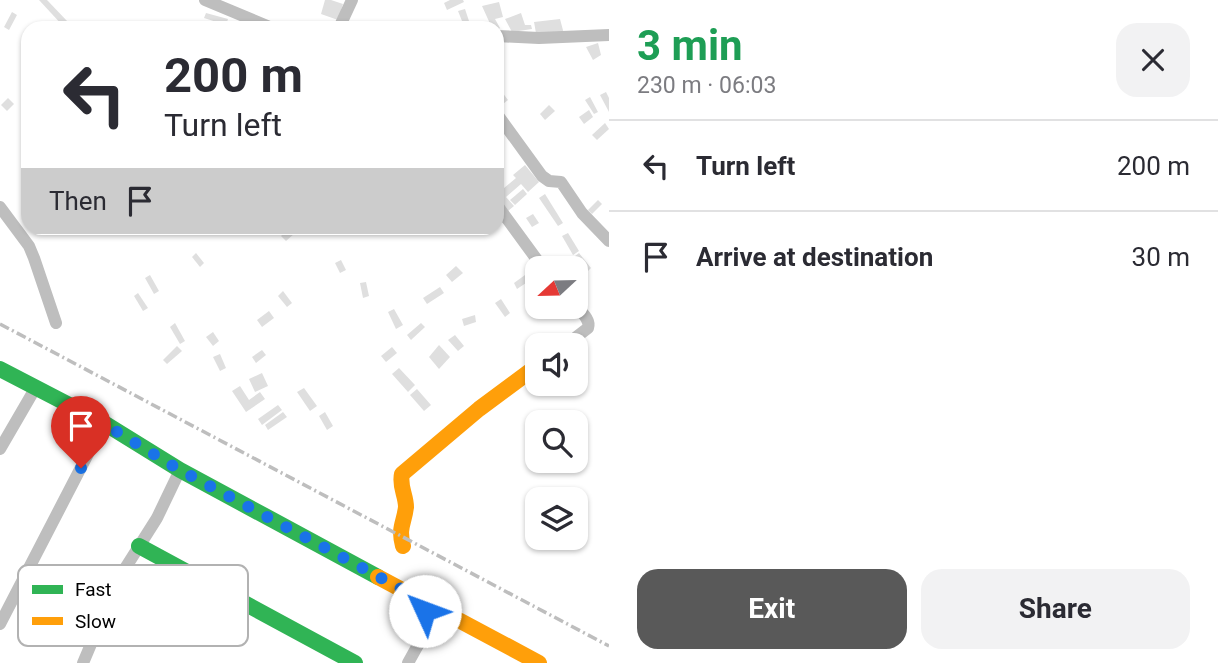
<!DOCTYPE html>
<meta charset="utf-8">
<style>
body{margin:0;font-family:Roboto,sans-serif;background:#f2f2f3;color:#2b2b33;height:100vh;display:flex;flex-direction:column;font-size:26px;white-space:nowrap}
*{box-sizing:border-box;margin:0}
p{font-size:23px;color:#7c7c81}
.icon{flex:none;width:38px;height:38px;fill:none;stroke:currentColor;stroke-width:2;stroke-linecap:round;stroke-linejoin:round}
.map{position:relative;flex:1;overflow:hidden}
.details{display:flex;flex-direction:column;background:#fff;width:609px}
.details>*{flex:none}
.guide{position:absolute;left:21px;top:21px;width:483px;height:214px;border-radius:21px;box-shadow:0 2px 5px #0004;background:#fff;color:#2b2b33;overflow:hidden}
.needle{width:46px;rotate:248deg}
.fabs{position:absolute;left:525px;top:256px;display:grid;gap:14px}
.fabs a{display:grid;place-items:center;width:63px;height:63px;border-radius:14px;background:#fff;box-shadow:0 2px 5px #0004;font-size:35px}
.pin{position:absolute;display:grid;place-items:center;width:60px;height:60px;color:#fff;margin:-72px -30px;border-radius:50% 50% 50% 0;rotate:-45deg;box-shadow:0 0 7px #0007}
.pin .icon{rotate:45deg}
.me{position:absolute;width:77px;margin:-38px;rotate:313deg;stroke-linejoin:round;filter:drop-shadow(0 0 5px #0008)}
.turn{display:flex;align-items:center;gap:24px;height:147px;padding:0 28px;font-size:32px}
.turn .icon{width:91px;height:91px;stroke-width:2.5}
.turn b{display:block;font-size:49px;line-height:60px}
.then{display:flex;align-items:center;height:66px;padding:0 28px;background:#0003;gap:14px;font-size:26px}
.round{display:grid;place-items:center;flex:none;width:74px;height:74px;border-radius:21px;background:#f2f2f3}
.overview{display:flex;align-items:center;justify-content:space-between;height:119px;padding:0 28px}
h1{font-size:42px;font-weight:700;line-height:52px;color:#1e9e55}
.action{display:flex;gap:14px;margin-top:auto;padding:14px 28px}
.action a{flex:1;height:80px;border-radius:21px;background:#595959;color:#fff;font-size:28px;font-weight:700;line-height:80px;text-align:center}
.action a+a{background:#f2f2f3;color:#2b2b33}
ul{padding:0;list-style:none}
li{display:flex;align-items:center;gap:21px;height:91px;padding:0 28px;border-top:2px solid #e1e1e2}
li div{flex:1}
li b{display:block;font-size:26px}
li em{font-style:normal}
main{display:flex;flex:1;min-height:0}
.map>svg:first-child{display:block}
.building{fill:#dfdfdf}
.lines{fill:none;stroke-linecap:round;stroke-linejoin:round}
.street{stroke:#bebebe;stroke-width:12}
.fast{stroke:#30b455;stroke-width:16}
.slow{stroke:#ff9f0a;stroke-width:16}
.rail{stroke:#bebebe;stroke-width:3.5;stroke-dasharray:10 3.5 2 3.5;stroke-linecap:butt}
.route{stroke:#1a73e8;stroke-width:12;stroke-dasharray:0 21.6}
.key{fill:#fff;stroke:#b2b2b2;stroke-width:2}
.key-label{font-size:19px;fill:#000}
</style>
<main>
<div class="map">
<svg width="609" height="663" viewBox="0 0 609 663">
<rect width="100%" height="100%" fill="#fff"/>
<g class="building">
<polygon points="39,0 47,0 68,22 63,26"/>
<polygon points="325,0 331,0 343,4 338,20 321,14"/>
<polygon points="450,0 463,0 464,2 447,10 444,3"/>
<polygon points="499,2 503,17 495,19 500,28 497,30 497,28 492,28 482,6"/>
<polygon points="465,9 470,24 464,26 458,11"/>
<polygon points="12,12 17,15 9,30 4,27"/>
<polygon points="206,13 228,19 226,25 204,18"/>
<polygon points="521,13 525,25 531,25 532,29 512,32 505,19"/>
<polygon points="560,19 564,34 536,33 534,22"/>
<polygon points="598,43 601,55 593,60 586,47"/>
<polygon points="499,88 508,100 503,104 499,98 497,99 497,89"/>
<polygon points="606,92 609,98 609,112 600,95"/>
<polygon points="590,97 598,112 594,114 585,100"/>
<polygon points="8,98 14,104 7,111 1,105"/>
<polygon points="549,105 555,111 545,120 540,114"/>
<polygon points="589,110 593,117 584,124 579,117"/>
<polygon points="605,123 609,129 597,140 592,135"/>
<polygon points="525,165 539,182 528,192 521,184 506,197 514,206 508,211 497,198 497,194 516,178 513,175"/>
<polygon points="523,189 527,194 515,205 510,200"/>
<polygon points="545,194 563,223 558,226 539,198"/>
<polygon points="598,200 602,204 592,214 588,210"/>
<polygon points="533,214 539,223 532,227 526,218"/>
<polygon points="290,228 295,233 286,241 281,236"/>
<polygon points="568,233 579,251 573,255 562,236"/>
<polygon points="196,253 204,263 200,267 192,257"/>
<polygon points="579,253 591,268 587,272 575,256"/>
<polygon points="341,260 346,270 340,273 335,263"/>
<polygon points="456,266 463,273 452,282 446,275"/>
<polygon points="150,275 159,291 154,294 145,278"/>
<polygon points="525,275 529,281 517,289 514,283"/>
<polygon points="366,282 369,296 363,298 360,283"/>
<polygon points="440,287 444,293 427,304 423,298"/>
<polygon points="283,291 292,303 287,307 278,296"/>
<polygon points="138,293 148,308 143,311 134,296"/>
<polygon points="501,299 510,313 505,317 495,303"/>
<polygon points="394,309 403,325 396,329 388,312"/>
<polygon points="269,311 274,318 262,327 257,320"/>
<polygon points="475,315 476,322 464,326 462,319"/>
<polygon points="175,323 185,341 180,344 170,327"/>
<polygon points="421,323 425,327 411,340 407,335"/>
<polygon points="213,332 219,341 213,346 206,337"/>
<polygon points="455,335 464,346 458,351 448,340"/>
<polygon points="439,345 450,357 439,369 429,357"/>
<polygon points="177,346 182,351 167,364 163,360"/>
<polygon points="392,347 397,353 386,362 381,356"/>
<polygon points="262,350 266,355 256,363 252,357"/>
<polygon points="220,354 226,368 220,371 213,357"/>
<polygon points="399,368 415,385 408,392 392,374"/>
<polygon points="262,373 268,386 255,392 249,379"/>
<polygon points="240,386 249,400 260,392 265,399 246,412 232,391"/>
<polygon points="304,388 317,406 310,411 297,392"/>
<polygon points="417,389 431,405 424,411 410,395"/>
<polygon points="278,405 282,410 262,425 258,419"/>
<polygon points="283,412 287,417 268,430 265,425"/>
<polygon points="325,412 333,426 327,430 319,416"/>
</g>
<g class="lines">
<g class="street">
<polyline points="205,0 272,28"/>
<polyline points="339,28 352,0"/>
<polyline points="497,36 539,38 609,35"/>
<polyline points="497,114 542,176 549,181 561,182 582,213 609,241"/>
<polyline points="497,205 543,268"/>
<polyline points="0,207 29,246 34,258 56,323"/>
<path d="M566,345L588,328C591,319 581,312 576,306"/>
<polyline points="0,449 36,387"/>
<polyline points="0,624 104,423"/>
<polyline points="83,663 119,578 157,518 180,470"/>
<polyline points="408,663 428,627 422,600"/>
</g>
<g class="fast">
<polyline points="0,369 104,423 180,470 378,577"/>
<polyline points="139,546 355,663"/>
</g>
<g class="slow">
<path d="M403,546C398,527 404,524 406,507C406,495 399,486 402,474L479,409L537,366"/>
<polyline points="378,577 539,663"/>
</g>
<polyline class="rail" points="0,324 609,646"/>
</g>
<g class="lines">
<polyline class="route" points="81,468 104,424 180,470 422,600 425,611"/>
</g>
<rect x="18" y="565" width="230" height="81" rx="10" class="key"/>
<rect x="32" y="585" width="31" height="9" fill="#30b455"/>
<rect x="32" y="617" width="31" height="8" fill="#ff9f0a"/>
<g class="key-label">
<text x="75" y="596">Fast</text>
<text x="75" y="628">Slow</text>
</g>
</svg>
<div class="fabs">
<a><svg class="needle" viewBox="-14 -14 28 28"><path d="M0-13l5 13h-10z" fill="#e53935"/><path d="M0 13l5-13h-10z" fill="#7c7c81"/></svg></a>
<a><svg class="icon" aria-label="sound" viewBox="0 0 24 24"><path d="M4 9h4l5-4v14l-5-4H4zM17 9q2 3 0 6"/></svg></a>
<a><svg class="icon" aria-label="search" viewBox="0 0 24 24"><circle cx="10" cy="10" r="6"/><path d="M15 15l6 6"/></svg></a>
<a><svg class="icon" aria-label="layers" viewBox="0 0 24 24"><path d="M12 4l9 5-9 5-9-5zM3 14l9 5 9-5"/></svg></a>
</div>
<div class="pin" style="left:81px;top:468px;background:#d93025"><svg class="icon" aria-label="arrive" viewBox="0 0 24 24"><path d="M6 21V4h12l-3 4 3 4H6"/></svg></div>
<svg class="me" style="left:425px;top:611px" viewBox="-20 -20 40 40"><circle r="19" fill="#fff"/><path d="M0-13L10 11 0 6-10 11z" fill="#1a73e8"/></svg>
<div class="guide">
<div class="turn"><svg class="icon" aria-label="left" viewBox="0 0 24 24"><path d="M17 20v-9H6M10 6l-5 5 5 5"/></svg><div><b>200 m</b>Turn left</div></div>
<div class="then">Then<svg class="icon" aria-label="arrive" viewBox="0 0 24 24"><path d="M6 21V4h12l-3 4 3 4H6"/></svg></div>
</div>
</div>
<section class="details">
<div class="overview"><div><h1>3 min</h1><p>230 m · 06:03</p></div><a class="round"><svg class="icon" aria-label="close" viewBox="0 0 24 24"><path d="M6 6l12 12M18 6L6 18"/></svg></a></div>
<ul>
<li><svg class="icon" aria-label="left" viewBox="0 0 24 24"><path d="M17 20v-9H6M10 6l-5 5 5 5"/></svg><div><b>Turn left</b></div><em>200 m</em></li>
<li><svg class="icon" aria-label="arrive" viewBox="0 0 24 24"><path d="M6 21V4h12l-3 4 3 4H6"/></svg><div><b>Arrive at destination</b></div><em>30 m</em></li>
</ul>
<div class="action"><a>Exit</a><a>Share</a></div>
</section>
</main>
